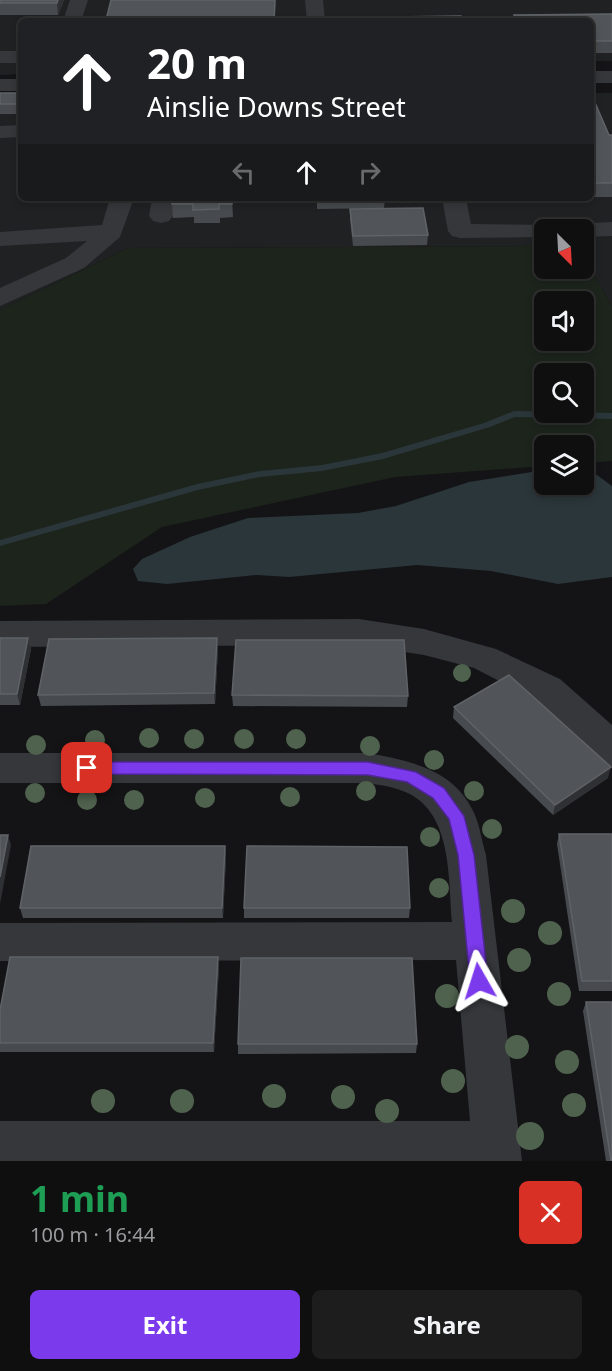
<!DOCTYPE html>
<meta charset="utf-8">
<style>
body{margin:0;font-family:"Noto Sans",sans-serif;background:#1d1d1e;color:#f1f3f6;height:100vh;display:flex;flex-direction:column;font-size:22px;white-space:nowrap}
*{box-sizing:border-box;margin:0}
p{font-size:20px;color:#9b9c9f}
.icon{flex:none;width:33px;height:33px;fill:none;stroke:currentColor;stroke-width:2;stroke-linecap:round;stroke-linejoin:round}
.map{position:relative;height:1161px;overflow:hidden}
.details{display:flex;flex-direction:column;background:#0f0f10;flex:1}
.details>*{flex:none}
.guide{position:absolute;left:18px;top:18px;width:576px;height:183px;border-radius:9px;box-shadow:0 3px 9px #0003,0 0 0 2px #2f2f30;background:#202124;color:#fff;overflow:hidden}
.needle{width:39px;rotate:156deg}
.buttons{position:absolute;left:534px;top:219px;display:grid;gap:12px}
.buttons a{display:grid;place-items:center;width:60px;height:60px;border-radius:9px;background:#0f0f10;box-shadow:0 3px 9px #0003,0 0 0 2px #2f2f30;font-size:30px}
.pin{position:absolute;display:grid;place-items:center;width:51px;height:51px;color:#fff;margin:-26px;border-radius:12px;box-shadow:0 3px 9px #0006}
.me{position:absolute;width:66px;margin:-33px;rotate:354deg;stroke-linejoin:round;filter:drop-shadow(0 0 4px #0008)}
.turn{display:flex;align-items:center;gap:21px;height:126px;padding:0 30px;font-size:27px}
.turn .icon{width:78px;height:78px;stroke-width:2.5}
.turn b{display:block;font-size:42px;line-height:51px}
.lanes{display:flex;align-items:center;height:57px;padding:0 30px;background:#0003;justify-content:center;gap:30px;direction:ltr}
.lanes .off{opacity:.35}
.round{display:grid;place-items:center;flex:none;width:63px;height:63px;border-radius:9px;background:#1d1d1e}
.headline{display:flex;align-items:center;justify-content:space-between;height:102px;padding:0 30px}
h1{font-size:36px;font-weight:700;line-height:45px;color:#1e9e55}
.cta{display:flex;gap:12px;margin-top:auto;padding:12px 30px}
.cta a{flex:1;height:69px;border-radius:9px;background:#7c3aed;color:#fff;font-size:24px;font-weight:700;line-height:69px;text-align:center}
.cta a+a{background:#1d1d1e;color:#f1f3f6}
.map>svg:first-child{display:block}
.built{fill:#202123}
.green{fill:#1c241c;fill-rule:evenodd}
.water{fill:#2a363a}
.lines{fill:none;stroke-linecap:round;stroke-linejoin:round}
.stream{fill:#2a363a;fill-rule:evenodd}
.minor{fill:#35373b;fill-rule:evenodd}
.tree{fill:#4f624e}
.wall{fill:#474a4e}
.shaded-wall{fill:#2e3033}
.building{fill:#515559;stroke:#5f6368;stroke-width:1.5}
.route{fill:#7c3aed;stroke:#51269a;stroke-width:1.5}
</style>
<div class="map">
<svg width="612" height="1161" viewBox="0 0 612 1161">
<rect width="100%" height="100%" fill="#141416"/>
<g class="built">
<polygon points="0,0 612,0 612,61 591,61 591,21 21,21 21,74 0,75"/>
<polygon points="591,93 612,93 612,306 584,258 584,230 544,230 544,246 128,248 0,310 0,101 21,101 21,198 591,198"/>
</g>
<path class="green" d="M544,246V268H584V258L612,306V461L584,463V446H544V466L395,477L162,527L46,604L0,606V310L128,248ZM544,302H584V340H544ZM544,374H584V412H544Z"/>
<polygon class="water" points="544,470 544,484 584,484 584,470 597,475 612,486 612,577 558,584 491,571 417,565 289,577 257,575 167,584 138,581 133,569 142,559 190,537 248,518 358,513 396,506 469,482"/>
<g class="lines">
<polygon class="stream" points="514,411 612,413 612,419 515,417 490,427 383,459 322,471 260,477 198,490 0,546 0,540 197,484 260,471 322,465 382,453 484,423"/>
<g class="minor">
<polygon points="70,0 88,0 81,21 63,21"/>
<polygon points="305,0 323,0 325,21 307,21"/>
<rect x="0" y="51" width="21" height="12"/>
<rect x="591" y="71" width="21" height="12"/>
<rect x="0" y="79" width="21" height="12"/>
<polygon points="21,125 21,137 0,138 0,126"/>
<polygon points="110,198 134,198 120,237 84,268 0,306 0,288 66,258 87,241 0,246 0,232 102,225"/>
<polygon points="152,198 176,198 173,216 169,221 161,223 153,221 149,216"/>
<polygon points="442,198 466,198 471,224 552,225 612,222 612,236 584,237 584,230 544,230 544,237 460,238 452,236 448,231"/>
<polygon points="359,619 424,629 496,649 560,679 612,725 612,767 599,763 581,739 534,699 474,668 424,655 359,645 0,647 0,621"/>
<path d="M0,753H368C411,761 456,770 475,815C480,827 482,842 486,855L522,1161H0V1121H470L456,960L0,961V923L452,922C448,877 453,807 400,790C390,786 378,785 368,783H0Z"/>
</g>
</g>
<g class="tree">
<circle cx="462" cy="673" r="9"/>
<circle cx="149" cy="738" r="10"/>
<circle cx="194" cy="739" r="10"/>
<circle cx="244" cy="739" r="10"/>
<circle cx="296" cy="739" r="10"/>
<circle cx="95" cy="740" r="10"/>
<circle cx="36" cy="745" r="10"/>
<circle cx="370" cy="746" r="10"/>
<circle cx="434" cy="760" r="10"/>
<circle cx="366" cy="791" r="10"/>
<circle cx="474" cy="791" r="10"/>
<circle cx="35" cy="793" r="10"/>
<circle cx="290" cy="797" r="10"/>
<circle cx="205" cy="798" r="10"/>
<circle cx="87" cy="800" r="10"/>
<circle cx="134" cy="800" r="10"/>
<circle cx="492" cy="829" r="10"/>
<circle cx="430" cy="837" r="10"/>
<circle cx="439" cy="888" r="10"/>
<circle cx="513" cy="911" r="12"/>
<circle cx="550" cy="933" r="12"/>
<circle cx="519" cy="960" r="12"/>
<circle cx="559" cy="994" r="12"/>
<circle cx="447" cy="996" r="12"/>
<circle cx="517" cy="1047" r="12"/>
<circle cx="567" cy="1062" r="12"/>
<circle cx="453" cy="1081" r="12"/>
<circle cx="274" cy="1096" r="12"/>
<circle cx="343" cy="1097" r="12"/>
<circle cx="103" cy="1101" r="12"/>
<circle cx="182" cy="1101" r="12"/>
<circle cx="574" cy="1105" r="12"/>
<circle cx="387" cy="1111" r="12"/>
<circle cx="530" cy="1136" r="14"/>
</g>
<g class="wall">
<polygon points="0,0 64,0 58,15 0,15"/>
<polygon points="111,0 275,21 106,21"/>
<polygon points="612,14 612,53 591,53 591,21 513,21 514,15"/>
<rect x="0" y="93" width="21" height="21"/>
<polygon points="591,98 609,135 612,135 612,197 591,197"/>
<polygon points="232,198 233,217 220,218 220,223 194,223 194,217 173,218 172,204"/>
<polygon points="317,198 385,198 384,208 317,209"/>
<polygon points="350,209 428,235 427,245 353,246 350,219"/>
<polygon points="0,638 28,638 31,649 20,705 0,705"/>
<polygon points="217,638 218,649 215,704 41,706 38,695"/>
<polygon points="232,695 408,696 407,707 233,706"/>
<polygon points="454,707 608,778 553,815 453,718"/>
<polygon points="559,834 612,834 612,991 579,991 557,844"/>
<polygon points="225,846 226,857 223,918 23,918 20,908"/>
<polygon points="244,908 410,908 409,918 244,918"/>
<polygon points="219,967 214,1052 0,1052 0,1010"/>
<polygon points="586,1002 612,1161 606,1161 583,1011"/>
<polygon points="238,1044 417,1044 416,1053 238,1054"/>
</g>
<g class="shaded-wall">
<polygon points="58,0 64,0 58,15 57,3"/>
<polygon points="275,0 276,0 275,21 274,21"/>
<polygon points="28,638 31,649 20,705 17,694"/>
<polygon points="217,638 218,649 215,704 214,693"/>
<polygon points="611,767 608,778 553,815 555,805"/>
<polygon points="8,835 11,845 0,904 0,877"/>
<polygon points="225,846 226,857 223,918 222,908"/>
<polygon points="218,957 219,967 214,1052 213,1043"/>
</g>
<g class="building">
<polygon points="0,0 58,0 57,3 0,3"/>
<polygon points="111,0 275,0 274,20 106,20"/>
<polygon points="612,14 612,41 591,41 591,21 516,21 514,15"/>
<polygon points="461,16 462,21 394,21 393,17"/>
<rect x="0" y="93" width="21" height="11"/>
<polygon points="591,98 593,98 609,135 612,135 612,183 591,183"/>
<polygon points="173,198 232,198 232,204 219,204 219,209 193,210 193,204 172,204"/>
<polygon points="423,208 428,235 353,236 350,209"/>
<polygon points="0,638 28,638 17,694 0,694"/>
<polygon points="217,638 214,693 38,695 49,639"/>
<polygon points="236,640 404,640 408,696 232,695"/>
<polygon points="509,675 611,767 555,805 454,707"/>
<polygon points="559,834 612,834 612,981 582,981"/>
<polygon points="0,835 8,835 0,877"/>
<polygon points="31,846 225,846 222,908 20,908"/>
<polygon points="247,846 407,847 410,908 244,908"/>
<polygon points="10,957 218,957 213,1043 0,1043 0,1010"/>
<polygon points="241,958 412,958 417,1044 238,1044"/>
<polygon points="586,1002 612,1002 612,1161 611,1161"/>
</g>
<polygon class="route" points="87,762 368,762 416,772 444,788 464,816 474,855 488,981 485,987 479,989 473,987 470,981 458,855 449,819 433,798 407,782 368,775 87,774 81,773 79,768 81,764"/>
</svg>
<div class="buttons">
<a><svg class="needle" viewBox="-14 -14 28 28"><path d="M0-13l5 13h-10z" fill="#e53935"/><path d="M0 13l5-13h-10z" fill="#9b9c9f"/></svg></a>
<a><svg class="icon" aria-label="sound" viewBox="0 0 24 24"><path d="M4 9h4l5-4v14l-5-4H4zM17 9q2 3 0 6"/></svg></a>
<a><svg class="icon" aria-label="search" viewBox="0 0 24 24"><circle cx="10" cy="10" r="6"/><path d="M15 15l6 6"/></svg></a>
<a><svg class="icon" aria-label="layers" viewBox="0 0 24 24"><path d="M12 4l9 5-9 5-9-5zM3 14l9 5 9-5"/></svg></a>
</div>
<div class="pin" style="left:87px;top:768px;background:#d93025"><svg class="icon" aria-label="arrive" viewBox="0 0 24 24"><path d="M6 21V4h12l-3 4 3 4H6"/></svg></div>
<svg class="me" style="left:479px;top:981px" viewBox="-20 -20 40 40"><path d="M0-17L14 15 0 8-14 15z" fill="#7c3aed" stroke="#fff" stroke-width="4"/></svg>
<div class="guide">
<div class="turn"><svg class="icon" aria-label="ahead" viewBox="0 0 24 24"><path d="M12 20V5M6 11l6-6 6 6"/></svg><div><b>20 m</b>Ainslie Downs Street</div></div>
<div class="lanes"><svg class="icon off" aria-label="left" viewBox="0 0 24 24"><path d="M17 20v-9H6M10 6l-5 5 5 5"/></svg><svg class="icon" aria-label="ahead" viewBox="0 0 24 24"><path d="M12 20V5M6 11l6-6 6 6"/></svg><svg class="icon off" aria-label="right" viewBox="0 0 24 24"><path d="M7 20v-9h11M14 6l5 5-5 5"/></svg></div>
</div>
</div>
<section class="details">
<div class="headline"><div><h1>1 min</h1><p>100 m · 16:44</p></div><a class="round" style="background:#d93025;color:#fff"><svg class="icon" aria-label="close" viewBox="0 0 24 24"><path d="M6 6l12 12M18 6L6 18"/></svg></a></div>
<div class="cta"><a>Exit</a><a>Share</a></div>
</section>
